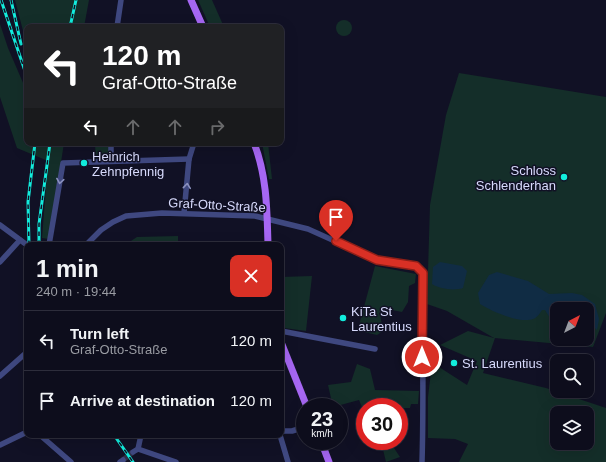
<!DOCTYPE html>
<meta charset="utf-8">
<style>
body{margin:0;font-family:Arial,sans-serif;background:#1b1b29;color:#f1f3f6;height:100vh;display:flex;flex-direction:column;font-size:15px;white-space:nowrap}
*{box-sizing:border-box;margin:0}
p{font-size:13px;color:#9a9ca3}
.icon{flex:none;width:22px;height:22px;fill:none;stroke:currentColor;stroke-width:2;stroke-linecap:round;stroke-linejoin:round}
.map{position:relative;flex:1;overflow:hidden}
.side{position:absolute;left:24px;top:242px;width:260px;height:196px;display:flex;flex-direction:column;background:#0d0d1c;border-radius:8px;box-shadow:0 4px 16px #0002,0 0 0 1px #2d2d3b}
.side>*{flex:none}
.guide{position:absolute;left:24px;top:24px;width:260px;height:122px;border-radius:8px;box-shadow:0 4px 16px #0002,0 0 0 1px #2d2d3b;background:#202124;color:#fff;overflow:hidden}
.needle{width:26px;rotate:42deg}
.buttons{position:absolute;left:550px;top:302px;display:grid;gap:8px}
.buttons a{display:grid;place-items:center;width:44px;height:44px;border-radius:8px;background:#0d0d1c;box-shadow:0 4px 16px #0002,0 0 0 1px #2d2d3b;font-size:20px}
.speed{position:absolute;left:296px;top:398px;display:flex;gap:8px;font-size:20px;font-weight:700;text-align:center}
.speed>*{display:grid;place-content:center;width:52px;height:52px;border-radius:50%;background:#0d0d1c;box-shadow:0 4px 16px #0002,0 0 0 1px #2d2d3b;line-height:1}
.speed small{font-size:10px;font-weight:400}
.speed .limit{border:6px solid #d22;background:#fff;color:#111}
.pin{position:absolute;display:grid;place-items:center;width:34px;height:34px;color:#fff;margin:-41px -17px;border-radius:50% 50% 50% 0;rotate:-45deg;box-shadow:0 0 4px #0007}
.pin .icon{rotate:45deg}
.me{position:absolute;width:44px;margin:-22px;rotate:0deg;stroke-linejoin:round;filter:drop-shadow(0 0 3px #0008)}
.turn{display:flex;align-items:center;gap:14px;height:84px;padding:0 12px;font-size:18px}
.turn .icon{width:52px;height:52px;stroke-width:2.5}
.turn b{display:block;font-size:28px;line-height:34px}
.lanes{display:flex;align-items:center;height:38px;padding:0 12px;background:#0003;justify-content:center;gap:20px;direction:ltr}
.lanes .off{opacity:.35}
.round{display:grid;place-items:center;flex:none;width:42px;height:42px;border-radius:8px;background:#1b1b29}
.summary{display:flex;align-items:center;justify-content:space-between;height:68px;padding:0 12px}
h1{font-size:24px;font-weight:700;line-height:30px}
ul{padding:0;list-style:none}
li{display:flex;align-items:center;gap:12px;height:60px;padding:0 12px;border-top:1px solid #2d2d3b}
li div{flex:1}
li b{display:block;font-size:15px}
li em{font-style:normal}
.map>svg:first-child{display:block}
.green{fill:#142e29;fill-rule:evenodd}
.water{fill:#102c44}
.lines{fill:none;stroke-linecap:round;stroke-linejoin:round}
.minor-tunnel{stroke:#2f2f45;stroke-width:5.5;stroke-dasharray:5.5 3;stroke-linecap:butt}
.minor{stroke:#3f4880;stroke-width:5.5}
.major{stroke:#a667f3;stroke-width:7}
.rail-casing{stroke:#12eddd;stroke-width:3}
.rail{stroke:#111125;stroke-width:1.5;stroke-dasharray:4.5;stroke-linecap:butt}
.oneway{stroke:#8b91be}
.route-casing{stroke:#8d1f18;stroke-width:10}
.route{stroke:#d93025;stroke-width:7}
.poi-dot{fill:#12eddd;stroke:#111125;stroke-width:1.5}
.labels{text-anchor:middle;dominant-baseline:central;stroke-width:3;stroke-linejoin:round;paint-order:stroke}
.poi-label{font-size:13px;fill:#d7dafc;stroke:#111125;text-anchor:start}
.street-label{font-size:13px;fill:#d7dafc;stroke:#111125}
</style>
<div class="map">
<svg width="606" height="462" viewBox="0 0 606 462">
<rect width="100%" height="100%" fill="#111125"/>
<g class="green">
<polygon points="15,0 89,0 84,27 27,27 27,46"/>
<polygon points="198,0 212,0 224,27 210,27"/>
<circle cx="344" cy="28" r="8"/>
<polygon points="0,24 8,48 27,92 27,143 64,143 49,239 42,238 48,161 17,148 0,97"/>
<path d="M459,73L606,97V313L593,347L495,338L483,373L546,388L606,408V462H459L468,444L455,439L428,438V397L431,372L439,367L467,385L477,361L440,345L468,331L494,338L447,311L427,304L430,205L446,115ZM557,309H587V339H557ZM557,413H587V443H557Z"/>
<polygon points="262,143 268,143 272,179 269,179"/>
<polygon points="95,144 109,144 109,159 96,159"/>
<polygon points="178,236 178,245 125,245 137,237"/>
<polygon points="375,266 416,274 415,283 409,286 408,302 402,312 382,308 380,314 383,331 377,335 360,331 358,329"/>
<polygon points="312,276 306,331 284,328 281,316 281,277"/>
<polygon points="357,364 370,369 375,390 419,391 418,404 411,404 410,408 404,408 400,417 399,407 365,407 365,414 359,400 333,407 328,385 351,382"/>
<polygon points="381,441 393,441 392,445 400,457 386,462"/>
</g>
<g class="water">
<path d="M440,262L462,266L467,271L463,288C454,291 440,289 432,284L433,267Z"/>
<path d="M497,272L528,281L549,294L572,293L582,295L595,304L599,319L597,330L592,325L587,324V309H557V320L550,318L545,310H542C540,313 537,318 533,319C520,324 491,311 480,304L478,293L489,275Z"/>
</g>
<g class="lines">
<polyline class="minor-tunnel" points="123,460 133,452"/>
<g class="minor">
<polyline points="117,27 121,0"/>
<polyline points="111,143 111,161"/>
<polyline points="184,213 189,159 194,143"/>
<polyline points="0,225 27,245"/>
<polyline points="49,245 63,163 189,159"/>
<path d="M86,245L101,230L113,222L126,216L162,213L255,216L308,229L377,260L416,266L423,273C422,336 424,399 422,462"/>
<polyline points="0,262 20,240"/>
<polyline points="281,331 375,349"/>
<polyline points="0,376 27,352"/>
<polyline points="281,431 292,431 305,427"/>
<polyline points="40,435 71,462"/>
<polyline points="280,435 288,462"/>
<polyline points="0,445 27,432"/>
<polyline points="138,449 176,462"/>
<polyline points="133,452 138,449 141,435"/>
<polyline points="120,462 123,460"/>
</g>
<g class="major">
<polyline points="191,0 203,27"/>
<path d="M254,143C267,176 267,210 268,245"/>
<polyline points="281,342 307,407"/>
<polyline points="321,441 329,462"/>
</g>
<g class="rail-casing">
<g id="rail">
<polyline points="1,0 27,77"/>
<polyline points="11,0 21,44"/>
<polyline points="70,27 76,0"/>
<polyline points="29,245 28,202 35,143"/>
<polyline points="39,245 39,224 50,143"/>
<polyline points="114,435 133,462"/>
</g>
</g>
<use href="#rail" class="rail"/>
</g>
<defs><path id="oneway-chevron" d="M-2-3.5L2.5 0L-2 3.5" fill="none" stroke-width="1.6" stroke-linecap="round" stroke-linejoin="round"/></defs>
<g class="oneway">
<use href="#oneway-chevron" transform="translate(60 181) rotate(99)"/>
<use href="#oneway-chevron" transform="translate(187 186) rotate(-84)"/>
</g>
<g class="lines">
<g class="route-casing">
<polyline id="route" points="336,241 377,260 416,266 423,273 422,357"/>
</g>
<use href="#route" class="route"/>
</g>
<g class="poi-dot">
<circle cx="84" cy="163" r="4"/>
<circle cx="564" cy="177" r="4"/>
<circle cx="343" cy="318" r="4"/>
<circle cx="454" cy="363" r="4"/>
</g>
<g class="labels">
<g class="poi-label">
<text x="92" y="156">Heinrich<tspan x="92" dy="15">Zehnpfennig</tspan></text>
<text x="556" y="170" text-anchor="end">Schloss<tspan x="556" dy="15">Schlenderhan</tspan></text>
<text x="351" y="311">KiTa St<tspan x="351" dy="15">Laurentius</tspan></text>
<text x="462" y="363">St. Laurentius</text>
</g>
<g class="street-label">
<text transform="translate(217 205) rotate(3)">Graf-Otto-Straße</text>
</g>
</g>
</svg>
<div class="buttons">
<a><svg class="needle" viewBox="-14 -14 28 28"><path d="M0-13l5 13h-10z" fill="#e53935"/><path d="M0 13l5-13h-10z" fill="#9a9ca3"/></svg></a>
<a><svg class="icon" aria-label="search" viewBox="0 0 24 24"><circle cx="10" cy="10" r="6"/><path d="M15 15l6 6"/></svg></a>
<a><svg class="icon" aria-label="layers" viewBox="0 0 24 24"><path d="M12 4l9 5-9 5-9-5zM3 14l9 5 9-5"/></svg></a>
</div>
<div class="speed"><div>23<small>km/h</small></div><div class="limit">30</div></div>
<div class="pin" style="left:336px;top:241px;background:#d93025"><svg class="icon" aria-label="arrive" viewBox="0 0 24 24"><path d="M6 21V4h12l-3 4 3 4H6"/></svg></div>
<svg class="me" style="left:422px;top:357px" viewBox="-20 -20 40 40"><circle r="17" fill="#d93025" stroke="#fff" stroke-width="3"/><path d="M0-11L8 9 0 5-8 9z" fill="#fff"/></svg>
<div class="guide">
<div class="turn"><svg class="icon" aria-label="left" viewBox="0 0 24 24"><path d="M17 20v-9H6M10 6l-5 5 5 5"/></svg><div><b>120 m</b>Graf-Otto-Straße</div></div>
<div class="lanes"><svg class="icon" aria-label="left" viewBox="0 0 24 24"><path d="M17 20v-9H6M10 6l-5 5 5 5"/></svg><svg class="icon off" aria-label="ahead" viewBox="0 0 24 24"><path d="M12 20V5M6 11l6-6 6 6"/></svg><svg class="icon off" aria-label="ahead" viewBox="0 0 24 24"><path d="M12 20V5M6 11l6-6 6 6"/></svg><svg class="icon off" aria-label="right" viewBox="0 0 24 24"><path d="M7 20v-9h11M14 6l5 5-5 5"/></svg></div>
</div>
<section class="side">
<div class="summary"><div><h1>1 min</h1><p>240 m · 19:44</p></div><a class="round" style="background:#d93025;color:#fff"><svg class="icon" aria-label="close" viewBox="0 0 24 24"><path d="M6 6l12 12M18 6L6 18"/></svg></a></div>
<ul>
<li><svg class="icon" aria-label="left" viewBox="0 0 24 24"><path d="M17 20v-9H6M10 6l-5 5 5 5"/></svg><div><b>Turn left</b><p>Graf-Otto-Straße</p></div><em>120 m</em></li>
<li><svg class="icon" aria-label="arrive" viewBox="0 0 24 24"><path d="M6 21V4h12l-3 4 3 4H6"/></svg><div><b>Arrive at destination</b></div><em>120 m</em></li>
</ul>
</section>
</div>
